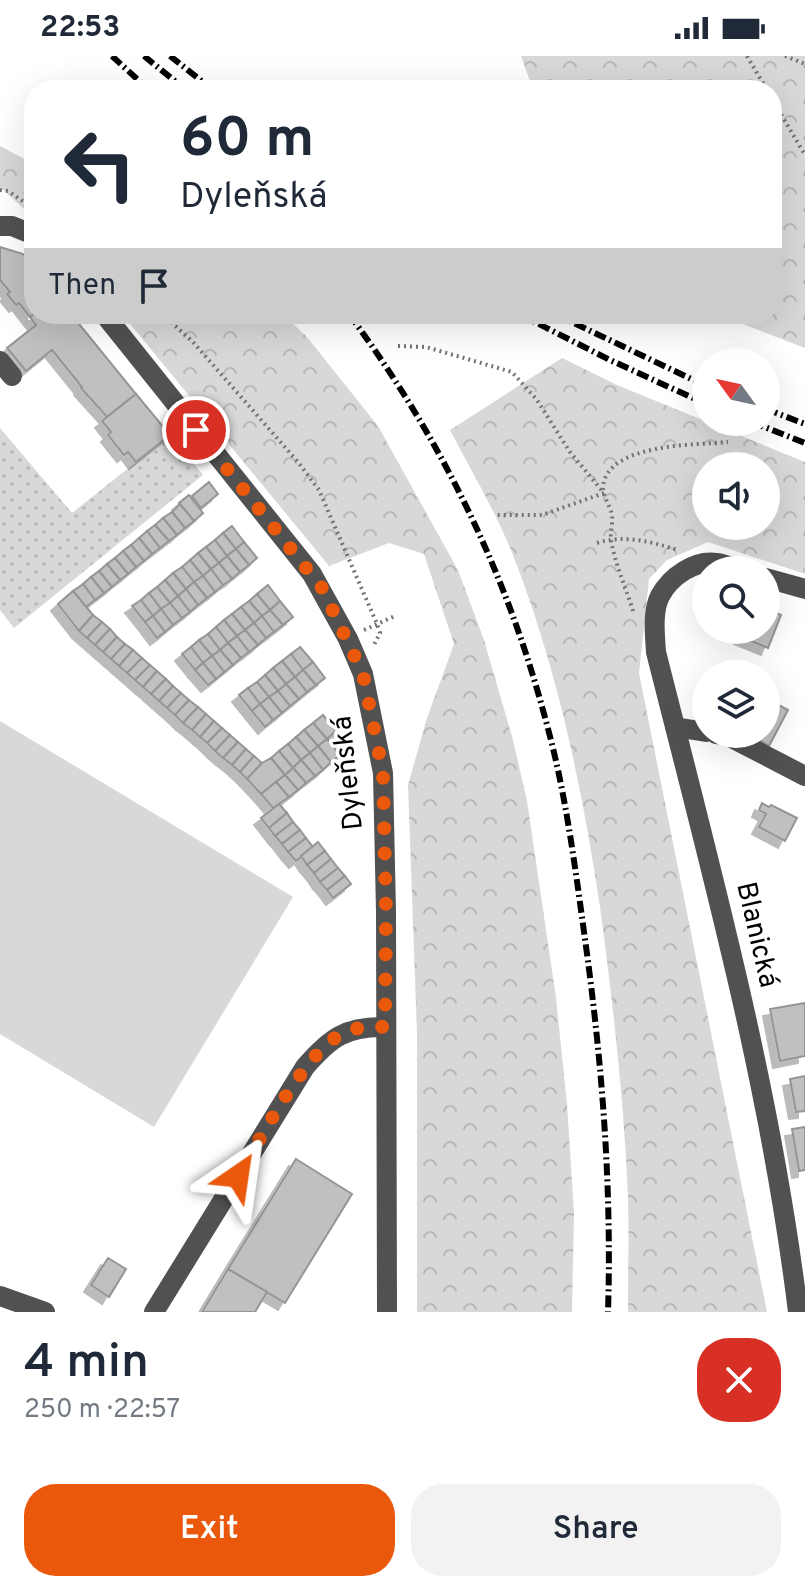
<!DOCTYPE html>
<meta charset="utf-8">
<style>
body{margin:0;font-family:Overpass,sans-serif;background:#f2f2f3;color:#1f2937;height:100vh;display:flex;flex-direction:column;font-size:30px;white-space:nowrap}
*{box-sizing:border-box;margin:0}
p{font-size:26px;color:#747a83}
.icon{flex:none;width:44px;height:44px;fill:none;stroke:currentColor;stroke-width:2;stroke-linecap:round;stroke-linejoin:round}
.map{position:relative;height:1256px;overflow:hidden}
.side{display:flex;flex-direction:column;background:#fff;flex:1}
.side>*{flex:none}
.hud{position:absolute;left:24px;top:24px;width:758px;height:244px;border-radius:32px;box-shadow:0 8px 32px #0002;background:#fff;color:#1f2937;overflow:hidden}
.needle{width:52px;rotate:303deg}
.fabs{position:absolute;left:692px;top:292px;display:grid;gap:16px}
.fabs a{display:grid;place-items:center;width:88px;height:88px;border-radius:50%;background:#fff;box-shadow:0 8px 32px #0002;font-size:40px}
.pin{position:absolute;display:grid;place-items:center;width:68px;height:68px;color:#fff;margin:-34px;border:4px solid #fff;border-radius:50%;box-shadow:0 2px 8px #0007}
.me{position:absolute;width:88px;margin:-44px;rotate:32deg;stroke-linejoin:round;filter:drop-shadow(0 0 6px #0008)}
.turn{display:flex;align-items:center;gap:28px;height:168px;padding:0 24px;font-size:36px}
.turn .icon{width:104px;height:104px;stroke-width:2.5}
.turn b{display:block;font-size:56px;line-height:68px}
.then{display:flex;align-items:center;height:76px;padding:0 24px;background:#0003;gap:16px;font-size:30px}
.round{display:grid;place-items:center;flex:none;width:84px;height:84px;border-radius:32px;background:#f2f2f3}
.summary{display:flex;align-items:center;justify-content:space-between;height:136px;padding:0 24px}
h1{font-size:48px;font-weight:600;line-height:60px}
.button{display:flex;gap:16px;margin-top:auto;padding:16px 24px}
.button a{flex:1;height:92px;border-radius:32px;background:#ea580c;color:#fff;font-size:32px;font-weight:600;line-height:92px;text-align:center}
.button a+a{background:#f2f2f3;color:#1f2937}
.status{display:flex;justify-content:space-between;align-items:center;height:56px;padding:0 40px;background:#fff;direction:ltr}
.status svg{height:22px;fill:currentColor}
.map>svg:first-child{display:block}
.grass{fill:url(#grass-dots)}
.forest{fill:url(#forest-crowns);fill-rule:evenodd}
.park{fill:#d8d8d8}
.building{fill:#c0c0c0;stroke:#959595;stroke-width:2;filter:url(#shadow)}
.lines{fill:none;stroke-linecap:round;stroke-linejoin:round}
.path{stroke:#737373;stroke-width:4;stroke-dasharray:2 4;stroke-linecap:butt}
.minor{stroke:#515151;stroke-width:20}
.rail{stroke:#000;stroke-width:6;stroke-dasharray:12 4 2 4;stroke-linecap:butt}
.route{stroke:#ea580c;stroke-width:14;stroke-dasharray:0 25.2}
.labels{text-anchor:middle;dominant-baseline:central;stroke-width:7;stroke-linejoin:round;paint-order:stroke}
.street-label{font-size:28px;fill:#000;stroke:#fff}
</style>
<div class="status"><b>22:53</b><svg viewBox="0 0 49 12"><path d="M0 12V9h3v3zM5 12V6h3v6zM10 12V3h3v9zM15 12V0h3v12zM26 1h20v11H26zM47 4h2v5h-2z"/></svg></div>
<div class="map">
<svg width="805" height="1256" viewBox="0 0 805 1256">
<defs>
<pattern id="grass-dots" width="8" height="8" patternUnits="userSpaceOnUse" patternTransform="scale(2)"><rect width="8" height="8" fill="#d8d8d8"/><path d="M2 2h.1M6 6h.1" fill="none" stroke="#b8b8b8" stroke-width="1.8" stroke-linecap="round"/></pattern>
<pattern id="forest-crowns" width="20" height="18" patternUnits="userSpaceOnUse" patternTransform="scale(2)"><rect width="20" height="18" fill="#d8d8d8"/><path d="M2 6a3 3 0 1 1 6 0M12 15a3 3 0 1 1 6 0" fill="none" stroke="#b8b8b8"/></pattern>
<filter id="shadow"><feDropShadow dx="-7" dy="7" stdDeviation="0" flood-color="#0004"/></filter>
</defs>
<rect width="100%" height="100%" fill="#fff"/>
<polygon class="grass" points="0,372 72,457 170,379 203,419 14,572 0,554"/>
<g class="forest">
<polygon points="521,0 805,0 805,292 717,258 772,258 772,34 533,34"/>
<polygon points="0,90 34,108 34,162 0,131"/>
<polygon points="122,258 283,258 307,281 378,370 458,514 484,584 513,684 527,745 556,942 567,1048 574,1157 572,1256 417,1256 417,977 408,729 427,662 454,588 424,498 389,487 329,510"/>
<path d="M562,302L617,329L805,406V518L708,486L667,504L649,523L639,617L767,1256H628C628,1218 629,1179 628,1141C624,1044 613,947 600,851C582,730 557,612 513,499C496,456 471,415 450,374ZM766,410V470H706V410Z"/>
</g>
<polygon class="park" points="0,665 293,841 154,1071 0,978"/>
<g class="building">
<polygon points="0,191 23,198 34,212 34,258 30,261 19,247 16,249 7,238 10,236 0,224"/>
<polygon points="34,258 71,258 136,338 107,361 81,332 82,331 52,294 26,315 7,292 36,269 30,261"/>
<polygon points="136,338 170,379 136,406 128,396 124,399 108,379 111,376 102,365"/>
<polygon points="209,426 218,438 201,452 192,440"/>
<polygon points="189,439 203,457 194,465 179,447"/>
<polygon points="180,448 194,465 185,472 172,456"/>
<polygon points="172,456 185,472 177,479 163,462"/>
<polygon points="163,462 177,479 169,485 155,469"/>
<polygon points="155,469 169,485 160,492 147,475"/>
<polygon points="232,470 244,486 236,493 223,477"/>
<polygon points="147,475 160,492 152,498 139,482"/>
<polygon points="223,477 236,493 227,500 215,484"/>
<polygon points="139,482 152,498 144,505 131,489"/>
<polygon points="215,484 227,500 219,507 206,491"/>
<polygon points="244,486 257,502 249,509 236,493"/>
<polygon points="131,489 144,505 136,511 123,495"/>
<polygon points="206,491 219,507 211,513 198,497"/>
<polygon points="236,493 249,509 240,516 227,500"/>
<polygon points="123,495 136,511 128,518 115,502"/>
<polygon points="198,497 211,513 203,520 190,504"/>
<polygon points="227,500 240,516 232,523 219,507"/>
<polygon points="115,502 128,518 120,524 107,508"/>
<polygon points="190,504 203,520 194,526 182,511"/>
<polygon points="219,507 232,523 223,529 211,513"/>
<polygon points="107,508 120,524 112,531 99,515"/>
<polygon points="182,511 194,526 186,533 173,517"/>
<polygon points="211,513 223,529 215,536 203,520"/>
<polygon points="99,515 112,531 104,537 91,521"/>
<polygon points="173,517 186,533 178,540 165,524"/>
<polygon points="203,520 215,536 207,542 194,526"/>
<polygon points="91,521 104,537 95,544 83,528"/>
<polygon points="165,524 178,540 170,547 157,531"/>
<polygon points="194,526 207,542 198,549 186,533"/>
<polygon points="83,528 95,544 86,551 73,535"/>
<polygon points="268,529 280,545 270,554 257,538"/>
<polygon points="157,531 170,547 161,553 149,537"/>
<polygon points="186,533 198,549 190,556 178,540"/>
<polygon points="73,535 93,559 79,575 58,548"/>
<polygon points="149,537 161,553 153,560 141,544"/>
<polygon points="257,538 270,554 262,560 249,545"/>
<polygon points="178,540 190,556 182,562 170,547"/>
<polygon points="141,544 153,560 145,566 132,550"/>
<polygon points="249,545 262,560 254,567 241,551"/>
<polygon points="280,545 293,561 283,569 270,554"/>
<polygon points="170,547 182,562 173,569 161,553"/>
<polygon points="241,551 254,567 245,574 232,558"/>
<polygon points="161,553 173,569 165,576 153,560"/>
<polygon points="766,553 781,559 768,592 741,581 744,574 766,574"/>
<polygon points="270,554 283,569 274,576 262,560"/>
<polygon points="232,558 245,574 237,580 224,564"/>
<polygon points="93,559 102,566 87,582 79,575"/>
<polygon points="153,560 165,576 157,582 145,566"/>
<polygon points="262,560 274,576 266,582 254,567"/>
<polygon points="224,564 237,580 228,587 216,571"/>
<polygon points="102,566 110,573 95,589 87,582"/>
<polygon points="254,567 266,582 258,589 245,574"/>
<polygon points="216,571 228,587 220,594 208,578"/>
<polygon points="110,573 117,581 103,596 95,589"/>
<polygon points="245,574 258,589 249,596 237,580"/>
<polygon points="208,578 220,594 212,600 199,584"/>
<polygon points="237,580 249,596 241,602 228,587"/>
<polygon points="117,581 125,588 111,603 103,596"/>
<polygon points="199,584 212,600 203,607 191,591"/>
<polygon points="228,587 241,602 233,609 220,594"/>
<polygon points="125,588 133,594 119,610 111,603"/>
<polygon points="191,591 203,607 195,614 182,598"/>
<polygon points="300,591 313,606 303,614 291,598"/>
<polygon points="133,594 142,602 127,617 119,610"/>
<polygon points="220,594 233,609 224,616 212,600"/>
<polygon points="291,598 303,614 295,621 282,605"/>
<polygon points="212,600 224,616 216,623 203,607"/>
<polygon points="142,602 150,609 135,624 127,617"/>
<polygon points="282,605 295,621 286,628 273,612"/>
<polygon points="313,606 325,622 316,629 303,614"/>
<polygon points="203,607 216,623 208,629 195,614"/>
<polygon points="150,609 157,615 143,631 135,624"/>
<polygon points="273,612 286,628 278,635 265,619"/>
<polygon points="303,614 316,629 307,636 295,621"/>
<polygon points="157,615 166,623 151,638 143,631"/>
<polygon points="265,619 278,635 269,641 257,626"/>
<polygon points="295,621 307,636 299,643 286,628"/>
<polygon points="166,623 173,630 159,645 151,638"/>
<polygon points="257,626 269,641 260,648 248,632"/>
<polygon points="286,628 299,643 290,650 278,635"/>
<polygon points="173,630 181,637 167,652 159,645"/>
<polygon points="248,632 260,648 252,655 239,639"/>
<polygon points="278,635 290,650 282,657 269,641"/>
<polygon points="181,637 189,644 175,659 167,652"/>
<polygon points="269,641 282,657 273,664 260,648"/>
<polygon points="767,643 788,654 769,690 759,684 762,678 766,678"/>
<polygon points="189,644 198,651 183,667 175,659"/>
<polygon points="260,648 273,664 265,671 252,655"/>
<polygon points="198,651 206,658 192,674 183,667"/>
<polygon points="206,658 214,665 200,681 192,674"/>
<polygon points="323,659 336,675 327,683 313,667"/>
<polygon points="214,665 222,672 207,687 200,681"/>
<polygon points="313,667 327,683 318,690 304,674"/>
<polygon points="222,672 230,679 215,695 207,687"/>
<polygon points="304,674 318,690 310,697 296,681"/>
<polygon points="336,675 349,692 340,699 327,683"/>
<polygon points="230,679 238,686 223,702 215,695"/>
<polygon points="296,681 310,697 301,704 288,688"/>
<polygon points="327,683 340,699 331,706 318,690"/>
<polygon points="238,686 246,693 232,709 223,702"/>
<polygon points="288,688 301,704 293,712 279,695"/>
<polygon points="318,690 331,706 323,714 310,697"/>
<polygon points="246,693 254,700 240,716 232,709"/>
<polygon points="279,695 293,712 285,719 271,702"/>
<polygon points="310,697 323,714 315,720 301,704"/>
<polygon points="254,700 262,707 247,723 240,716"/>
<polygon points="271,702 285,719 261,738 247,723 262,707"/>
<polygon points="301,704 315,720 306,727 293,712"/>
<polygon points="293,712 306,727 298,734 285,719"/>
<polygon points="285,719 298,734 289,741 276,726"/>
<polygon points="276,726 289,741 273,752 261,738"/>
<polygon points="762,747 769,751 771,749 797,762 785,785 759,771 766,758 759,754"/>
<polygon points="279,748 287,757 269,772 261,762"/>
<polygon points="287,757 293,766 275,780 269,772"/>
<polygon points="293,766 300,774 282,788 275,780"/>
<polygon points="300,774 306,782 288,796 282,788"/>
<polygon points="306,782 313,791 296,805 288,796"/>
<polygon points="318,786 325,795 307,809 301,800"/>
<polygon points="325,795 331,803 314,817 307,809"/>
<polygon points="331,803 338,812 320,826 314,817"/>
<polygon points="338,812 345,820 327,834 320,826"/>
<polygon points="345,820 351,828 333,842 327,834"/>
<polygon points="805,947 805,1000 780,1005 770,953"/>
<polygon points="805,1020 805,1055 796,1056 790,1023"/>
<polygon points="805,1071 805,1114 799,1115 792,1073"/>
<polygon points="296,1103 352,1138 285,1247 228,1213"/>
<polygon points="108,1202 126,1213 109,1241 91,1229"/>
<polygon points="228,1213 267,1236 255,1256 202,1256"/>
</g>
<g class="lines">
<g class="path">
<polyline points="747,0 767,34"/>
<polyline points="785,0 805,8"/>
<polyline points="772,43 805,99"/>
<polyline points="0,134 8,135 34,153"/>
<polyline points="162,258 192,285 298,406 319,434 377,568 380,577 374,589"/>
<polyline points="398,290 426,291 512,316 537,344 570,396 604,437 542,459 496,459"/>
<path d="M597,487C625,478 651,486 678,494"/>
<path d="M633,555C626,532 615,508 611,484C610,476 613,468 612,460C611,450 603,442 603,431C607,387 696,389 728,386"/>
<polyline points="364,574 395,560"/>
</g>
<g class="minor">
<polyline points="0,170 12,170 34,179"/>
<polyline points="104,258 312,518 348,583 363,618 383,717 386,856 387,1256"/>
<polyline points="0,305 12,320"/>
<path d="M741,514C733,512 725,508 717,507C695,503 670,521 660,540C652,556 655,579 656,596C711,814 771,1032 798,1256"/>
<polyline points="766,522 805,533"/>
<polyline points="675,671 706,676"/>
<polyline points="716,678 726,679 805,720"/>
<polyline points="0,1240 45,1256"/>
<path d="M154,1256L305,1011C330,982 346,970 385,971"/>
</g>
<g class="rail">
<polyline points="112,0 149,34"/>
<polyline points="144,0 186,34"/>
<polyline points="170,0 213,34"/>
<path d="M349,258C442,384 507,517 547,669C566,738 575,811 585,883C602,1006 612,1131 608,1256"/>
<polyline points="519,258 610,304 706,348"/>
<polyline points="555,258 706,330"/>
<polyline points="766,353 805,368"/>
<polyline points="752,366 805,387"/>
</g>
</g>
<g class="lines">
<path class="route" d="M196,374L322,532L363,618L383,717L386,856L385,971C368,970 353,971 338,980C302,1002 261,1083 238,1120"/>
</g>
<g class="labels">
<g class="street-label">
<text transform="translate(349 717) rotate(-96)">Dyleňská</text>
<text transform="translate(756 879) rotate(77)">Blanická</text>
</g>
</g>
</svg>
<div class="fabs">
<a><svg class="needle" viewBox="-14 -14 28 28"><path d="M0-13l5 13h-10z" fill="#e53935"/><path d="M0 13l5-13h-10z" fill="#747a83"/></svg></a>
<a><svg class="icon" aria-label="sound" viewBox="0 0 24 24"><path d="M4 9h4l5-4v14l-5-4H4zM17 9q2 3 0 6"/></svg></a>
<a><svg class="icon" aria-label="search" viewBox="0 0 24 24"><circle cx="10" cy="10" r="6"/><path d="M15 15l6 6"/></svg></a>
<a><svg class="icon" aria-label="layers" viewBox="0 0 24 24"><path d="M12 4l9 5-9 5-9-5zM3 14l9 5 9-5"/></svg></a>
</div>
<div class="pin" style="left:196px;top:374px;background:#d93025"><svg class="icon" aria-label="arrive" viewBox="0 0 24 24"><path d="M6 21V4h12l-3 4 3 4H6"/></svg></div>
<svg class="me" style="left:238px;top:1120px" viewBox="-20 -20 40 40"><path d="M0-17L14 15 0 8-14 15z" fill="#ea580c" stroke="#fff" stroke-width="4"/></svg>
<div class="hud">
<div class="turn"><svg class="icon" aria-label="left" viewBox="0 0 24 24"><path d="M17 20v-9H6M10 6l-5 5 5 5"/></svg><div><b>60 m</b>Dyleňská</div></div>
<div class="then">Then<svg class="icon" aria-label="arrive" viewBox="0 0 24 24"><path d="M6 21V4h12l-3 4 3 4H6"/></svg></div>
</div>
</div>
<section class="side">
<div class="summary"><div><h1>4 min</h1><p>250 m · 22:57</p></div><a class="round" style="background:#d93025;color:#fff"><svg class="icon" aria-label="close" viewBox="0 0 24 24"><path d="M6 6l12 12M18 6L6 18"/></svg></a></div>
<div class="button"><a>Exit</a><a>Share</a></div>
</section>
